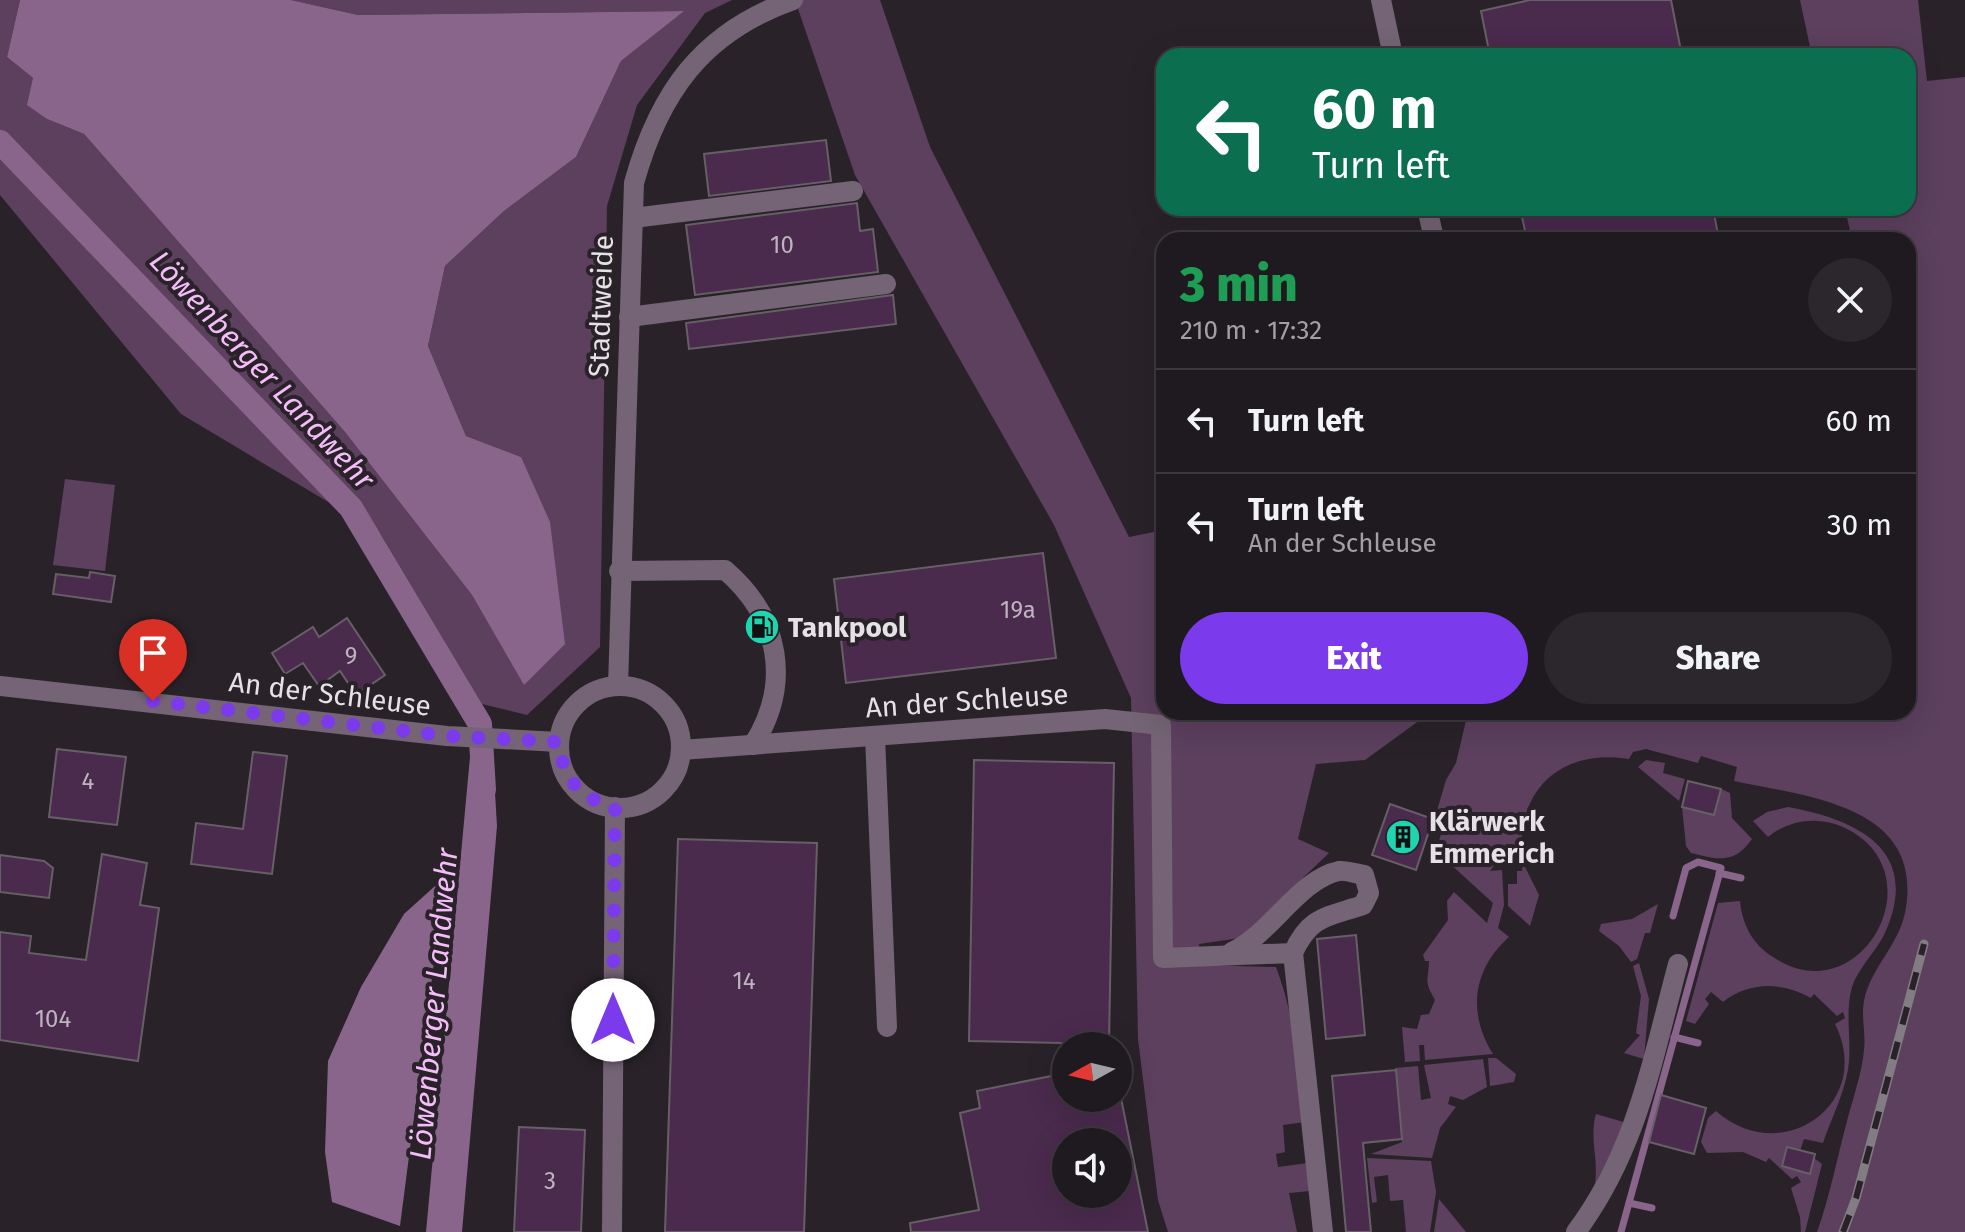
<!DOCTYPE html>
<meta charset="utf-8">
<style>
body{margin:0;font-family:"Fira Sans",sans-serif;background:#2c272c;color:#f1f3f6;height:100vh;display:flex;flex-direction:column;font-size:30px;white-space:nowrap}
*{box-sizing:border-box;margin:0}
p{font-size:26px;color:#a1a1a4}
.icon{flex:none;width:44px;height:44px;fill:none;stroke:currentColor;stroke-width:2;stroke-linecap:round;stroke-linejoin:round}
.map{position:relative;flex:1;overflow:hidden}
.panel{position:absolute;left:1156px;top:232px;width:760px;height:488px;display:flex;flex-direction:column;background:#1f1a1f;border-radius:24px;box-shadow:0 8px 32px #0002,0 0 0 2px #3c383d}
.panel>*{flex:none}
.guide{position:absolute;left:1156px;top:48px;width:760px;height:168px;border-radius:24px;box-shadow:0 8px 32px #0002,0 0 0 2px #3c383d;background:#0b6e4f;color:#fff;overflow:hidden}
.needle{width:52px;rotate:262deg}
.tools{position:absolute;left:1052px;top:1032px;display:grid;gap:16px}
.tools a{display:grid;place-items:center;width:80px;height:80px;border-radius:50%;background:#1f1a1f;box-shadow:0 8px 32px #0002,0 0 0 2px #3c383d;font-size:40px}
.pin{position:absolute;display:grid;place-items:center;width:68px;height:68px;color:#fff;margin:-82px -34px;border-radius:50% 50% 50% 0;rotate:-45deg;box-shadow:0 0 8px #0007}
.pin .icon{rotate:45deg}
.me{position:absolute;width:88px;margin:-44px;rotate:0deg;stroke-linejoin:round;filter:drop-shadow(0 0 6px #0008)}
.turn{display:flex;align-items:center;gap:28px;height:168px;padding:0 24px;font-size:36px}
.turn .icon{width:104px;height:104px;stroke-width:2.5}
.turn b{display:block;font-size:56px;line-height:68px}
.round{display:grid;place-items:center;flex:none;width:84px;height:84px;border-radius:42px;background:#2c272c}
.summary{display:flex;align-items:center;justify-content:space-between;height:136px;padding:0 24px}
h1{font-size:48px;font-weight:800;line-height:60px;color:#1e9e55}
.primary-button{display:flex;gap:16px;margin-top:auto;padding:16px 24px}
.primary-button a{flex:1;height:92px;border-radius:48px;background:#7c3aed;color:#fff;font-size:32px;font-weight:800;line-height:92px;text-align:center}
.primary-button a+a{background:#2c272c;color:#f1f3f6}
ul{padding:0;list-style:none}
li{display:flex;align-items:center;gap:24px;height:104px;padding:0 24px;border-top:2px solid #3c383d}
li div{flex:1}
li b{display:block;font-size:30px}
li em{font-style:normal}
.map>svg:first-child{display:block}
.green{fill:#5c405e}
.water{fill:#89658c}
.lines{fill:none;stroke-linecap:round;stroke-linejoin:round}
.stream{stroke:#89658c;stroke-width:7}
.canal{stroke:#89658c;stroke-width:24}
.building{fill:#4a2a4d;stroke:#666066;stroke-width:2;fill-rule:evenodd}
.minor{stroke:#746475;stroke-width:20}
.rail-casing{stroke:#827d82;stroke-width:9}
.rail{stroke:#292329;stroke-width:6;stroke-dasharray:18;stroke-linecap:butt}
.route{stroke:#7c3aed;stroke-width:14;stroke-dasharray:0 25.2}
.labels{text-anchor:middle;dominant-baseline:central;stroke-width:8;stroke-linejoin:round;paint-order:stroke}
.number-label{font-size:24px;fill:#beb3bf}
.street-label{font-size:28px;fill:#e5e1e5;stroke:#292329}
.poi-label{font-size:28px;font-weight:bold;fill:#e5e1e5;stroke:#292329;text-anchor:start}
.water-label{font-size:30px;font-style:italic;fill:#f4bcf9;stroke:#292329}
</style>
<div class="map">
<svg width="1965" height="1232" viewBox="0 0 1965 1232">
<rect width="100%" height="100%" fill="#292329"/>
<g class="green">
<polygon points="0,0 20,0 7,57 33,78 47,119 84,134 345,432 472,595 525,685 521,457 466,436 428,346 445,266 504,211 576,157 621,61 683,11 358,15 291,0 732,0 705,13 637,105 607,206 600,647 527,715 482,704 380,533 181,414 0,195"/>
<path d="M795,0H880L930,147L1129,537L1164,530V712H1431L1365,760L1316,764L1298,839L1329,853L1240,938L1199,944L1202,965L1276,967C1295,1017 1299,1069 1305,1122L1283,1125L1285,1152L1276,1154L1278,1167L1308,1163L1310,1191L1289,1193L1297,1232H1168L1158,1200L1138,1039L1131,698L1054,525L855,175Z"/>
<path d="M1800,0H1918L1927,81L1965,77V1232H1817C1830,1196 1837,1158 1847,1121C1853,1098 1862,1073 1864,1050C1866,1034 1861,1017 1864,1001C1870,969 1898,946 1905,913C1926,806 1810,797 1734,781L1737,767L1701,756L1698,763L1646,749L1633,752L1629,759C1561,748 1516,790 1522,857L1501,856L1490,871L1502,870L1504,905L1498,928L1509,937C1473,969 1467,1013 1493,1054L1425,1060L1424,1045H1419L1420,1061L1405,1062L1402,1027L1417,1029L1421,1015L1429,1014L1435,1000C1424,980 1428,984 1429,961H1425L1423,955L1448,920L1447,901L1454,892L1487,923L1493,903L1436,851L1446,817L1436,814L1446,780L1456,763L1468,712H1908V240H1852L1845,208H1908V56H1812Z"/>
<polygon points="65,479 115,485 105,571 53,565"/>
<polygon points="1646,760 1665,763 1663,773 1685,779 1679,801 1638,767"/>
<path d="M1721,789L1730,793L1732,818L1752,839C1734,864 1720,860 1691,853L1686,846L1682,807L1714,815Z"/>
<path d="M1788,807C1859,820 1923,851 1884,935C1875,953 1858,968 1852,987C1845,1011 1851,1036 1849,1061C1847,1088 1832,1117 1823,1143L1804,1139L1800,1151L1787,1147L1782,1165L1810,1174L1814,1158L1822,1164L1805,1232H1801L1800,1217L1791,1188L1801,1182L1797,1176L1792,1179L1769,1158L1766,1162L1743,1152L1707,1153L1701,1142L1708,1118L1716,1111C1782,1169 1875,1104 1835,1024L1845,1018L1843,1012L1837,1016L1814,994L1811,998C1783,982 1750,981 1723,1002L1711,992L1705,999L1709,1004L1695,1024L1686,1021L1718,903L1740,901C1742,924 1753,945 1773,957C1861,1016 1940,871 1843,827C1818,816 1789,820 1768,837L1753,821L1767,812Z"/>
<polygon points="1523,863 1539,895 1530,926 1508,906 1508,884 1517,884 1517,871 1522,871"/>
<polygon points="1658,904 1650,933 1645,933 1637,959 1631,962 1619,946 1599,931 1601,924 1632,919"/>
<polygon points="1639,963 1649,999 1644,1059 1624,1053 1640,1035 1636,1033 1641,996 1633,966"/>
<polygon points="1488,1058 1496,1058 1516,1074 1514,1082 1490,1086"/>
<polygon points="1483,1059 1487,1087 1463,1100 1450,1096 1448,1104 1456,1107 1440,1128 1432,1158 1371,1154 1402,1142 1395,1068 1418,1066 1421,1100 1431,1098 1424,1065"/>
<path d="M1596,1114L1627,1123L1595,1184C1599,1160 1589,1137 1596,1114Z"/>
<polygon points="1367,1158 1431,1161 1436,1192 1430,1232 1406,1232 1403,1200 1390,1201 1388,1175 1374,1177 1377,1202 1372,1203"/>
<polygon points="1439,1199 1466,1232 1434,1232"/>
</g>
<g class="water">
<polygon points="20,0 291,0 358,15 684,11 621,61 576,157 504,211 445,266 428,346 466,436 521,457 550,522 565,644 524,685 472,595 345,432 84,134 47,119 27,105 33,78 7,57"/>
<polygon points="470,757 493,759 497,826 462,1232 426,1232"/>
<polygon points="445,877 400,1226 332,1202 325,1152 328,1061 361,987 404,914"/>
</g>
<g class="lines">
<g class="stream">
<polyline points="1719,873 1741,878"/>
<polyline points="1674,1037 1698,1043"/>
<polyline points="1629,1203 1652,1208"/>
<polyline points="1621,1232 1721,868 1698,862 1686,868 1673,916"/>
</g>
<polyline class="canal" points="0,142 351,508 480,724 484,790"/>
</g>
<g class="building">
<polygon points="1530,0 1671,0 1682,56 1490,56 1481,11"/>
<polygon points="826,140 831,181 709,196 704,154"/>
<polygon points="857,203 860,231 873,229 878,272 695,295 686,225"/>
<polygon points="1520,208 1713,208 1719,240 1527,240"/>
<polygon points="893,295 896,324 689,349 686,323"/>
<polygon points="1043,553 1056,658 846,683 834,579"/>
<polygon points="90,572 115,576 111,602 53,594 56,574 89,578"/>
<polygon points="347,618 385,675 356,695 340,671 319,686 303,663 285,674 272,653 313,627 319,637"/>
<polygon points="57,749 126,757 117,825 49,817"/>
<polygon points="253,752 287,756 272,874 191,864 196,823 243,829"/>
<polygon points="974,760 1114,763 1109,1044 969,1041"/>
<polygon points="1688,781 1721,789 1714,815 1682,807"/>
<polygon points="1390,804 1433,819 1416,870 1372,855"/>
<polygon points="678,839 817,843 804,1232 665,1232"/>
<polygon points="102,854 147,863 140,905 159,908 138,1061 0,1040 0,932 31,936 29,953 86,960"/>
<polygon points="0,855 44,861 53,868 49,898 0,892"/>
<polygon points="1356,935 1365,1035 1326,1039 1317,939"/>
<polygon points="1396,1070 1402,1139 1363,1143 1371,1232 1346,1232 1332,1076"/>
<path d="M1066,1073V1098H1121L1148,1232H911L910,1223L979,1210L960,1113L980,1108L977,1091ZM1066,1142H1118V1194H1066Z"/>
<polygon points="1661,1095 1706,1108 1694,1154 1649,1142"/>
<polygon points="519,1127 585,1130 581,1232 514,1232"/>
<polygon points="1787,1147 1815,1154 1810,1174 1782,1166"/>
</g>
<g class="lines">
<g class="minor">
<polyline points="1381,0 1393,56"/>
<polyline points="1427,208 1433,234"/>
<polyline points="633,218 853,191"/>
<polyline points="629,317 886,284"/>
<path d="M619,571L725,570C780,617 792,684 753,745"/>
<polyline points="0,686 447,736 559,742"/>
<path d="M618,686L634,183C659,93 702,32 793,0"/>
<circle cx="620" cy="747" r="61"/>
<polyline points="875,736 887,1027"/>
<polyline points="681,750 1105,719 1161,725 1163,958 1293,953 1323,1232"/>
<path d="M1232,952C1270,935 1299,879 1339,871C1346,870 1357,874 1364,875L1369,893L1363,905C1328,917 1310,915 1293,953"/>
<polyline points="612,1232 615,807"/>
<path d="M1576,1232C1637,1150 1652,1061 1678,964"/>
</g>
<g class="rail-casing">
<polyline id="rail" points="1843,1232 1856,1198 1924,944"/>
</g>
<use href="#rail" class="rail"/>
</g>
<g class="lines">
<path class="route" d="M153,701L447,736L559,742C562,778 580,799 615,807L613,1020"/>
</g>
<defs>
<g id="fuel-disc" transform="scale(1.8)"><circle r="9.5" fill="#1ed5b0" stroke="#292329"/><path d="M-5.5-6h7V0h2V4h1.3V-2.5L3-4.5l.8-.8L6-3V5H2.5V1h-1V6h-7ZM-4.2-4.7v3.2H.2V-4.7Z" fill="#111"/></g>
<g id="building-disc" transform="scale(1.8)"><circle r="9.5" fill="#1ed5b0" stroke="#292329"/><path d="M-4-6H4V6H1V3H-1V6H-4ZM-2.5-4.3h1.7v1.8h-1.7ZM.8-4.3h1.7v1.8H.8ZM-2.5-1h1.7V.8h-1.7ZM.8-1h1.7V.8H.8Z" fill="#111"/></g>
</defs>
<g fill-rule="evenodd">
<use href="#fuel-disc" x="762" y="627"/>
<use href="#building-disc" x="1403" y="837"/>
</g>
<g class="labels">
<g class="number-label">
<text x="782" y="245">10</text>
<text x="1018" y="610">19a</text>
<text x="351" y="656">9</text>
<text x="88" y="781">4</text>
<text x="744" y="981">14</text>
<text x="53" y="1019">104</text>
<text x="550" y="1181">3</text>
</g>
<g class="street-label">
<text transform="translate(601 306) rotate(-88)">Stadtweide</text>
<text transform="translate(330 694) rotate(7)">An der Schleuse</text>
<text transform="translate(967 701) rotate(-4)">An der Schleuse</text>
</g>
<g class="poi-label">
<text x="788" y="627">Tankpool</text>
<text x="1429" y="821">Klärwerk<tspan x="1429" dy="32">Emmerich</tspan></text>
</g>
<g class="water-label">
<text transform="translate(262 370) rotate(47)">Löwenberger Landwehr</text>
<text transform="translate(434 1004) rotate(-85)">Löwenberger Landwehr</text>
</g>
</g>
</svg>
<div class="tools">
<a><svg class="needle" viewBox="-14 -14 28 28"><path d="M0-13l5 13h-10z" fill="#e53935"/><path d="M0 13l5-13h-10z" fill="#a1a1a4"/></svg></a>
<a><svg class="icon" aria-label="sound" viewBox="0 0 24 24"><path d="M4 9h4l5-4v14l-5-4H4zM17 9q2 3 0 6"/></svg></a>
</div>
<div class="pin" style="left:153px;top:701px;background:#d93025"><svg class="icon" aria-label="arrive" viewBox="0 0 24 24"><path d="M6 21V4h12l-3 4 3 4H6"/></svg></div>
<svg class="me" style="left:613px;top:1020px" viewBox="-20 -20 40 40"><circle r="19" fill="#fff"/><path d="M0-13L10 11 0 6-10 11z" fill="#7c3aed"/></svg>
<div class="guide">
<div class="turn"><svg class="icon" aria-label="left" viewBox="0 0 24 24"><path d="M17 20v-9H6M10 6l-5 5 5 5"/></svg><div><b>60 m</b>Turn left</div></div>
</div>
<section class="panel">
<div class="summary"><div><h1>3 min</h1><p>210 m · 17:32</p></div><a class="round"><svg class="icon" aria-label="close" viewBox="0 0 24 24"><path d="M6 6l12 12M18 6L6 18"/></svg></a></div>
<ul>
<li><svg class="icon" aria-label="left" viewBox="0 0 24 24"><path d="M17 20v-9H6M10 6l-5 5 5 5"/></svg><div><b>Turn left</b></div><em>60 m</em></li>
<li><svg class="icon" aria-label="left" viewBox="0 0 24 24"><path d="M17 20v-9H6M10 6l-5 5 5 5"/></svg><div><b>Turn left</b><p>An der Schleuse</p></div><em>30 m</em></li>
</ul>
<div class="primary-button"><a>Exit</a><a>Share</a></div>
</section>
</div>
